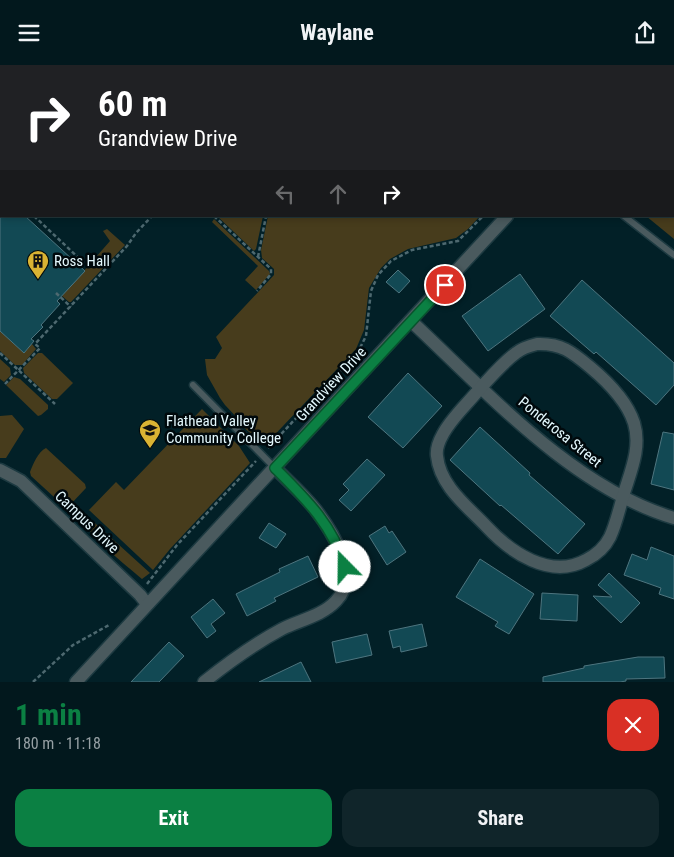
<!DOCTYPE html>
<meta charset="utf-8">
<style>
body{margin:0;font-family:"Roboto Condensed",sans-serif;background:#10252a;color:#f1f3f6;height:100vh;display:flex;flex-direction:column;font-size:19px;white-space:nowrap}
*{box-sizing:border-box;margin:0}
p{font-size:16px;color:#96a0a4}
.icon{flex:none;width:28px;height:28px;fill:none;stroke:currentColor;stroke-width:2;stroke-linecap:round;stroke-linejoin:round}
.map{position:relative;height:617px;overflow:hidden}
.details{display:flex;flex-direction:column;background:#02181d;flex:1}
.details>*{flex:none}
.banner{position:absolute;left:0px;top:0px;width:675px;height:152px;box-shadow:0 2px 8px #0003,0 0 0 1px #23373b;background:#202124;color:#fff;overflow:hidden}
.pin{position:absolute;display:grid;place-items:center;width:42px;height:42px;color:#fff;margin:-21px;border:2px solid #fff;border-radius:50%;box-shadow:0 1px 5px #0007}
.me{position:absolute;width:55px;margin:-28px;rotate:338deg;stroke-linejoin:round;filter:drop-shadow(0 0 4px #0008)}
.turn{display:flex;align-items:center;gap:18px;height:105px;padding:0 15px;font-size:22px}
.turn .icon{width:65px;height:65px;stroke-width:2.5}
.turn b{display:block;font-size:35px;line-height:42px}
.lanes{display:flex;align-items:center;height:48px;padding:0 15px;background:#0003;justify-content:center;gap:25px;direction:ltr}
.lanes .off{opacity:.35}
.round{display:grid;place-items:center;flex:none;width:52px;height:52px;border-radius:15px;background:#10252a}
.head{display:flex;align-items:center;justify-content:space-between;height:85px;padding:0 15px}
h1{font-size:30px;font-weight:700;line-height:38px;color:#0b8043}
.action{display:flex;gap:10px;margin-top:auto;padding:10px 15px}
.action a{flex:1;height:58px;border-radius:15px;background:#0b8043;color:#fff;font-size:20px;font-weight:700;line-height:58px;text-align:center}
.action a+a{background:#10252a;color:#f1f3f6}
header{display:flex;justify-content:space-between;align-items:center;height:65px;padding:0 15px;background:#02181d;font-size:22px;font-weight:700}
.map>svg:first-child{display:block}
.green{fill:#473c1c}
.building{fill:#124954;stroke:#4e757f}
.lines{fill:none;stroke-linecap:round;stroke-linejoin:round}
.service-casing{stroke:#1d3a41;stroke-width:9}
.minor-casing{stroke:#1d3a41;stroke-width:15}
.path{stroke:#4e6970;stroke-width:2.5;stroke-dasharray:4 2.5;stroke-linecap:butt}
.service{stroke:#4a5a5e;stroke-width:6}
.minor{stroke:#4a5a5e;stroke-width:12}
.route-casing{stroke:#07532c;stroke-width:12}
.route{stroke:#0b8043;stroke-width:9}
.labels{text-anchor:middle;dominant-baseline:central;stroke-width:5;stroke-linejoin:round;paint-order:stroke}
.poi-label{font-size:15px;fill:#e4f9fe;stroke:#00090c;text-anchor:start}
.street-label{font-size:15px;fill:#e4f9fe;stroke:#00090c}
</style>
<header><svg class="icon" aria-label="menu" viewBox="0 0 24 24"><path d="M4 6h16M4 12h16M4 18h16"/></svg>Waylane<svg class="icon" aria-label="share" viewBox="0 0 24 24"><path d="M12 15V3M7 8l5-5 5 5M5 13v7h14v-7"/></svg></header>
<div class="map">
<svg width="674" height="617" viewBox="0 0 674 617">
<rect width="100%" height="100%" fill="#022027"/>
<g class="green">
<polygon points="674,116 674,174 646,151 674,151"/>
<polygon points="217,151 263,151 256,184 254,186"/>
<polygon points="268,151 480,151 468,164 456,173 408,184 390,194 381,203 369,223 364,265 356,284 265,380 238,358 240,356 225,340 220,333 207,310 205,294 215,294 222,283 216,272 274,210 274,204 262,193 261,185"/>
<polygon points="214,154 269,206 270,209 256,225 245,215 258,201 212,157"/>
<polygon points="107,164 125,180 71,237 69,237 62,231 110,176 103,166"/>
<polygon points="0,266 24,288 32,279 36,284 22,300 15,300 0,286"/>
<polygon points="38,288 42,288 73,318 57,334 52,334 24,308 23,303"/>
<polygon points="0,294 10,303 11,310 4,317 0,314"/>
<polygon points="14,312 20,314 48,340 48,344 41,350 38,351 6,320"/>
<polygon points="202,344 239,381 250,398 170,484 153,505 89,445 116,417 124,425"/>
<polygon points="12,350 24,364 6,393 0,393 0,351"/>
<path d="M46,383L85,419L86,423L70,440L65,442L31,411L30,407C33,399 38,387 46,383Z"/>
<path d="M86,450L150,508L142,514C126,500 93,475 84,457Z"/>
</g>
<g class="building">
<polygon points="0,151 25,151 85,206 57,236 60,239 41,260 43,262 31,274 34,276 24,288 0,266"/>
<polygon points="398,205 410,216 399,228 386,217"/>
<polygon points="520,209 545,244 488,286 462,251"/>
<polygon points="582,215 674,298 674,320 656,340 596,287 594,289 550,251"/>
<polygon points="408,308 442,341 403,383 368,352"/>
<polygon points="480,362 530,408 529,410 585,459 558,489 501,440 500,441 450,395"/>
<polygon points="663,367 674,369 674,425 651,419"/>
<polygon points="367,394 385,410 351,446 339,435 349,425 343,419"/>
<polygon points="269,458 286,469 276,483 259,473"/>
<polygon points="385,461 389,468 392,466 406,487 387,500 369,471"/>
<polygon points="651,482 674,491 674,534 659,529 661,523 624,510 632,489 647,495"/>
<polygon points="308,491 318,512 274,533 276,536 247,551 236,529 280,507 279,504"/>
<polygon points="480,494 534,529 509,569 495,561 498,557 456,532"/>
<polygon points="609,508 640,538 621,558 593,531 612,532 598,520"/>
<polygon points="542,528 578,530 577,556 540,554"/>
<polygon points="213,534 225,548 211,559 216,566 207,573 191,552"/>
<polygon points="422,559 427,581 401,587 400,581 393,583 389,566"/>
<polygon points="367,569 372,590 336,598 332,577"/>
<polygon points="169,577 184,591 159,617 131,617"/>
<polygon points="638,592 664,592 665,613 626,614 626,616 620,617 543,617 543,612 584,603 584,601"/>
<polygon points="301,597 311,617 259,617"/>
</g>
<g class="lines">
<g class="service-casing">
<g id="service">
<polyline points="225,0 225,1"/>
<polyline points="439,0 441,1"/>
<polyline points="391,1 395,0"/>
<polyline points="651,1 652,0"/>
<polyline points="624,151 674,190"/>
<polyline points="193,320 275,403"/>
</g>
</g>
<g class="minor-casing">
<g id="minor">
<path d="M411,256C487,327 573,423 674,453"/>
<path d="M537,279C561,278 572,287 590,302C608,317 627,336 634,358C641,381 632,403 625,425C620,440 617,457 610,472C605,482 596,490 586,495C550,515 510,487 486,461C467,441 440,421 437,391C436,384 439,376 443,369C451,354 465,341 476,328C489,314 501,299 516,288C522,283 529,281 537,279Z"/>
<polyline points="0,405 21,416 140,530 147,539"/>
<polyline points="76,617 507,151"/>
<path d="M204,617C229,597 254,579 282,564C300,555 322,551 336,536C361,511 332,466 315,444C303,429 288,416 275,403"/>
</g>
</g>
<g class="path">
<polyline points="197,0 198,1"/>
<polyline points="605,1 605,0"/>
<polyline points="0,120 1,121"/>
<polyline points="34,151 83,197 79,201"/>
<polyline points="214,151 271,204 271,209 257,226"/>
<polyline points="258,192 266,151"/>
<polyline points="56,228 71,242"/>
<polyline points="0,288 55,339"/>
<polyline points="5,319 40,283 35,279 127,181 136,168 152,151"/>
<polyline points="268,383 358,287 366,271 371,226 378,210 391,196 412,185 458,176 483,151"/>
<polyline points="147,519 177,480 256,396"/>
<polyline points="33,617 73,580 109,560"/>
</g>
<use href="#service" class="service"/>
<use href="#minor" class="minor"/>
</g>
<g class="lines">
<g class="route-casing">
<path id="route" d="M345,502C333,460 305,433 275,403L445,220"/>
</g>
<use href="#route" class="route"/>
</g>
<defs>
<g id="building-pin" transform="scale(1.125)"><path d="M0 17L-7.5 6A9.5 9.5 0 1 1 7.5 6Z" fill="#dab333" stroke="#00090c"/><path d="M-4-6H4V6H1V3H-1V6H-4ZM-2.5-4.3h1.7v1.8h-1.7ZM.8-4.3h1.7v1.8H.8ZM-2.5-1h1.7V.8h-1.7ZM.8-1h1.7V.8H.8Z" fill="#111"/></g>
<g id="university-pin" transform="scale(1.125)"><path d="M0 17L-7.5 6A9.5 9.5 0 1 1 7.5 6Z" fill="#dab333" stroke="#00090c"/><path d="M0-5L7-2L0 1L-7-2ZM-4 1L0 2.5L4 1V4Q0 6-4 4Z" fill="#111"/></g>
</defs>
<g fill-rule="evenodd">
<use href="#building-pin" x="38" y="196"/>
<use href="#university-pin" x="150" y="365"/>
</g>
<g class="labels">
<g class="poi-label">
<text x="54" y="196">Ross Hall</text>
<text x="166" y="356">Flathead Valley<tspan x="166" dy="17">Community College</tspan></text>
</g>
<g class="street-label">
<text transform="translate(331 319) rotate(-47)">Grandview Drive</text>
<text transform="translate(560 367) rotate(39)">Ponderosa Street</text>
<text transform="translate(87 457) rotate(44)">Campus Drive</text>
</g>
</g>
</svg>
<div class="pin" style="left:445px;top:220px;background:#d93025"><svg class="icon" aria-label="arrive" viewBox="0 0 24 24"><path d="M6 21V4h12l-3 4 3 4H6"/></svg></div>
<svg class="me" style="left:345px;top:502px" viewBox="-20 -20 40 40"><circle r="19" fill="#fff"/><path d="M0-13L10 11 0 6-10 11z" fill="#0b8043"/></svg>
<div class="banner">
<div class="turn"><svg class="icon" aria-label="right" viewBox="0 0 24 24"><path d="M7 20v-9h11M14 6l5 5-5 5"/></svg><div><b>60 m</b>Grandview Drive</div></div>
<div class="lanes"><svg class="icon off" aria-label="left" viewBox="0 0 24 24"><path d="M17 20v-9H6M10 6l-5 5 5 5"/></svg><svg class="icon off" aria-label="ahead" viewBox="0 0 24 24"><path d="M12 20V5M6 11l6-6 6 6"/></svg><svg class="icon" aria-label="right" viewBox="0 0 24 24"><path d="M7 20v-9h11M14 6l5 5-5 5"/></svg></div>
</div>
</div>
<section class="details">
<div class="head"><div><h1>1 min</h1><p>180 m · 11:18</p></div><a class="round" style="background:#d93025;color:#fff"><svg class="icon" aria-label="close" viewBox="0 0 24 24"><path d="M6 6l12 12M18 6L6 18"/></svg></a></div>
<div class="action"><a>Exit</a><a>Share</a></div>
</section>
